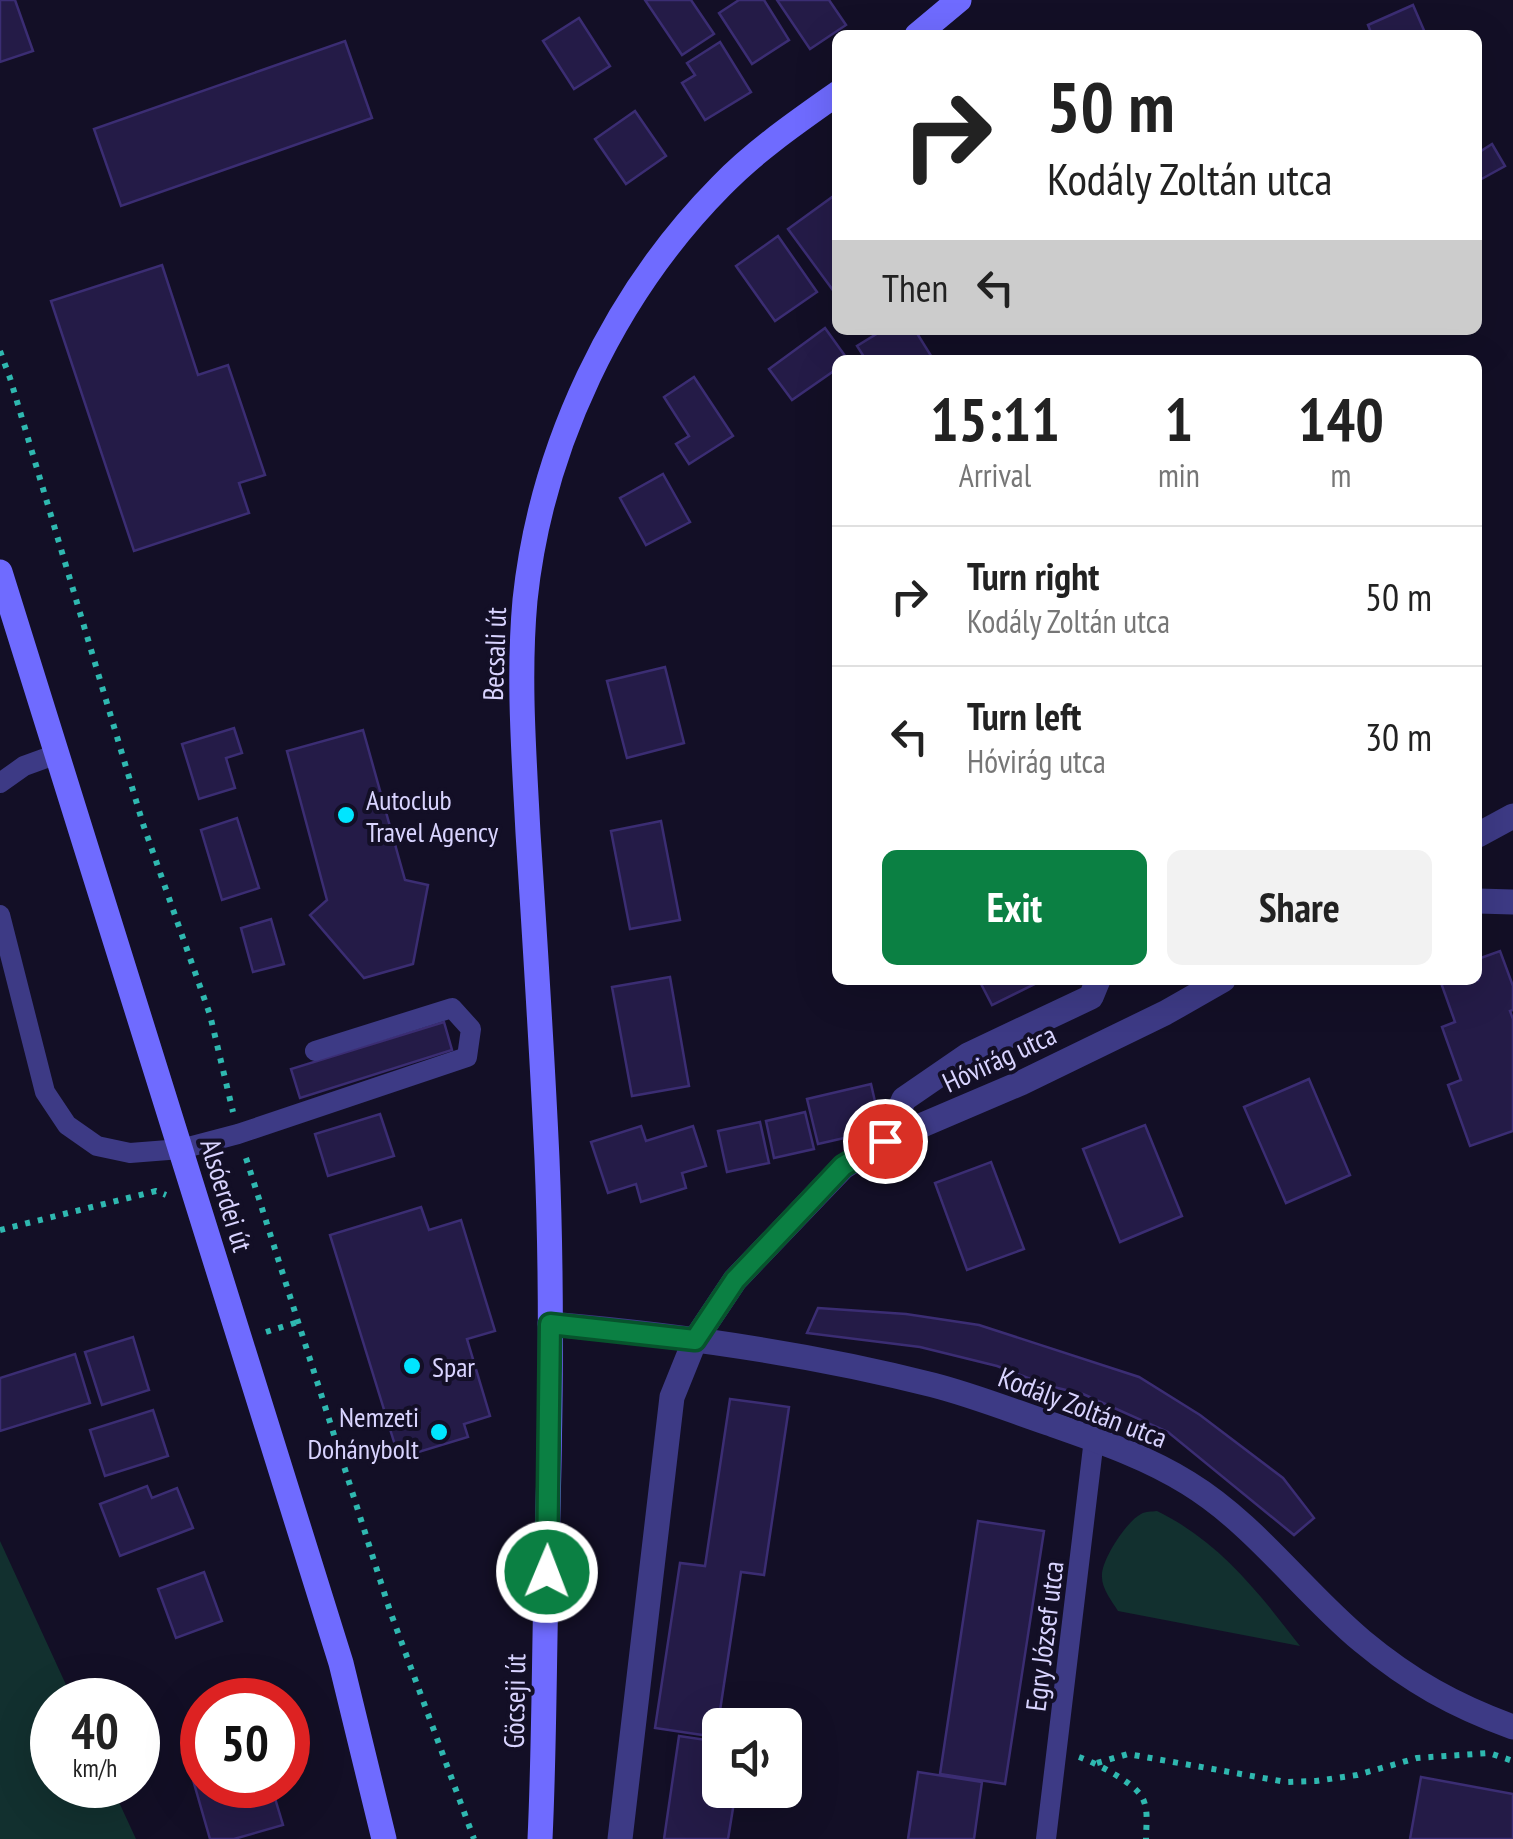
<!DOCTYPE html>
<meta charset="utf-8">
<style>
body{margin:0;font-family:"PT Sans Narrow",sans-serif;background:#f2f2f2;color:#222;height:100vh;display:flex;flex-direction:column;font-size:38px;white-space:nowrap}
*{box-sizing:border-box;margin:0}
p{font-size:32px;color:#767676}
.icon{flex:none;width:55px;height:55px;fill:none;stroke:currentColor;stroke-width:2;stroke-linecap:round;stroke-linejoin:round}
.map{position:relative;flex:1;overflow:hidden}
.sheet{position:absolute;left:832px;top:355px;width:650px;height:630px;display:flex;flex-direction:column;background:#fff;border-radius:15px;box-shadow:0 10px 40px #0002}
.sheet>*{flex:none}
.banner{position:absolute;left:832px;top:30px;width:650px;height:305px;border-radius:15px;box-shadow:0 10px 40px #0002;background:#fff;color:#222;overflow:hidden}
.fabs{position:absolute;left:702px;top:1708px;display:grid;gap:20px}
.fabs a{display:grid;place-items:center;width:100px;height:100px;border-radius:15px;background:#fff;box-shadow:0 10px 40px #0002;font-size:50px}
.speed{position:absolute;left:30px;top:1678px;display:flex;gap:20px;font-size:50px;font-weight:700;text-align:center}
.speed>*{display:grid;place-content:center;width:130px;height:130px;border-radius:50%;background:#fff;box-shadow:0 10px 40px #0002;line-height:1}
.speed small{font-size:25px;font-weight:400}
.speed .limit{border:15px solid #d22;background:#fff;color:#111}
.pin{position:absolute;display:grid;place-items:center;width:85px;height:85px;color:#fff;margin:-42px;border:5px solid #fff;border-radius:50%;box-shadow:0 2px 10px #0007}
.me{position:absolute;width:110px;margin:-55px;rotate:1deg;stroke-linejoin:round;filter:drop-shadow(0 0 8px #0008)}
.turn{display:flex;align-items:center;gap:35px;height:210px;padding:0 50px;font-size:45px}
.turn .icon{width:130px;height:130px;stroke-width:2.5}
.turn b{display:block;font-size:70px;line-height:85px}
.then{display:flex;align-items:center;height:95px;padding:0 50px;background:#0003;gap:20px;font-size:38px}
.eta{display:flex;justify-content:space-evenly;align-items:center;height:170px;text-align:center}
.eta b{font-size:60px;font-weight:600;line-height:70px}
.primary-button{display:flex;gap:20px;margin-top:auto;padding:20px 50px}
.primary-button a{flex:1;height:115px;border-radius:15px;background:#0b8043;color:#fff;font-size:40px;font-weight:600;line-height:115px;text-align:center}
.primary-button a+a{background:#f2f2f2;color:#222}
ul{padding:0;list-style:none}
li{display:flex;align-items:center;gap:30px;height:140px;padding:0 50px;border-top:2px solid #e0e0e0}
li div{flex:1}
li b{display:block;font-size:38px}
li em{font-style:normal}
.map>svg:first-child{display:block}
.green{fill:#12302f}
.building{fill:#241b47;stroke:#3b2d73;stroke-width:2.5}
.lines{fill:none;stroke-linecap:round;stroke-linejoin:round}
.path{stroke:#2fb8b0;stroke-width:6;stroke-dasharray:5 8;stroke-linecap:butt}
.service{stroke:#3d3a85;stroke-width:20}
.minor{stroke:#3d3a85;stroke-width:25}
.secondary{stroke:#6f6bff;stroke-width:25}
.route-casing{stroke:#07532c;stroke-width:25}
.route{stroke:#0b8043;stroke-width:18}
.poi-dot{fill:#00e5ff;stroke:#130f26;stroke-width:4}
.labels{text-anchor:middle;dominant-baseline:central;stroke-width:8;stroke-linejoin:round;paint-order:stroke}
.street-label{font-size:28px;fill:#d9d4ff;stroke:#130f26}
.poi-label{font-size:28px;fill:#d9d4ff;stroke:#130f26;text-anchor:start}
</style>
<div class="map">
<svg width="1513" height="1839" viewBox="0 0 1513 1839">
<rect width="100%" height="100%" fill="#130f26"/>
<g class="green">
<path d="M1157,1511C1219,1541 1259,1593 1300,1646L1118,1611C1112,1601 1101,1588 1102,1575C1102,1559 1127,1521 1141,1514C1146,1511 1151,1512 1157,1511Z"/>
<polygon points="0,1541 73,1700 52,1700 52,1785 111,1785 136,1839 0,1839"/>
</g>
<g class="building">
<polygon points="0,0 15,0 33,51 0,62"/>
<polygon points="645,0 691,0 714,34 682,55"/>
<polygon points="739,0 764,0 789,40 752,64 719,13"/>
<polygon points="777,0 829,0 846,25 810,49"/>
<polygon points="1413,5 1426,35 1372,35 1368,25"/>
<polygon points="579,18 610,66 574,89 543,41"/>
<polygon points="345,41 372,118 121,206 94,129"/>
<polygon points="720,42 751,92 705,120 682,83 695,75 687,63"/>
<polygon points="635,111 666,156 626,184 595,139"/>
<polygon points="1492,144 1505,166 1478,181 1478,153"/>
<polygon points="835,195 838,198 838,291 835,293 788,229"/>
<polygon points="778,236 817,292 775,321 736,266"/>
<polygon points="162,265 198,375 228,365 265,475 239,483 249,513 134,551 51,301"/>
<polygon points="825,328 848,360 838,360 838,368 792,400 769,369"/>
<polygon points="883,330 915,330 933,359 866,360 857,346"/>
<polygon points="694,377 733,436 689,464 676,444 689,436 664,397"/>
<polygon points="663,474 690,522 646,545 620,498"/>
<polygon points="665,667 684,743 627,758 607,681"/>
<polygon points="234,728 242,753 226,758 235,788 199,799 182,744"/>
<polygon points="363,730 405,880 428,885 413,964 364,978 310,915 327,900 287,751"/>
<polygon points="237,818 259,888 222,900 201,830"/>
<polygon points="661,821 680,920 630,929 611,831"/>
<polygon points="271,919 284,964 253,972 241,928"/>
<polygon points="1500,951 1513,986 1513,1010 1510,1011 1513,1019 1513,1131 1470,1146 1448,1085 1461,1080 1442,1027 1455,1022 1440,980 1478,980 1478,959"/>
<polygon points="670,977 689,1086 632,1096 612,987"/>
<polygon points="979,980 1043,980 992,1005"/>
<polygon points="444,1022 452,1050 300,1098 291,1069"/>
<polygon points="1309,1079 1350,1175 1286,1203 1244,1107"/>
<polygon points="871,1084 879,1119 851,1126 853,1136 818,1144 807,1099"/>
<polygon points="805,1112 814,1149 774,1158 766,1121"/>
<polygon points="380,1114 394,1156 328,1176 315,1134"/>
<polygon points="760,1122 769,1163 727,1172 718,1131"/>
<polygon points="1145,1125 1182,1216 1120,1242 1083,1149"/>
<polygon points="641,1126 646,1141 693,1126 706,1166 682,1173 686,1188 641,1202 636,1184 608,1193 591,1142"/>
<polygon points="991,1162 1024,1249 967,1270 935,1183"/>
<polygon points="421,1207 429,1230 461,1220 495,1331 467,1339 490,1416 464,1424 468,1437 399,1458 330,1235"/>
<polygon points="818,1308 906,1314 979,1325 1139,1377 1200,1415 1283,1478 1314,1518 1294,1535 1168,1432 1083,1394 1049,1386 997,1366 920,1347 807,1333"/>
<polygon points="133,1337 149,1390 102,1405 85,1352"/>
<polygon points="75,1354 90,1403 0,1431 0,1378"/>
<polygon points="730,1399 789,1407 764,1575 741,1572 716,1737 655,1728 680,1563 705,1566"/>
<polygon points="153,1410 168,1456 105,1476 90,1430"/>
<polygon points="147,1486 152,1498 177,1488 193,1528 120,1556 100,1504"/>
<polygon points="978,1521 1044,1531 1005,1784 940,1774"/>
<polygon points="204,1572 222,1621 176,1638 158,1589"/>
<polygon points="679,1736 720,1742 720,1790 736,1790 728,1839 664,1839"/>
<polygon points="202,1755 202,1785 271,1785 283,1825 234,1839 210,1839 187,1759"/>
<polygon points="918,1772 982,1782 974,1839 908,1839"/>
<polygon points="1421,1777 1513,1794 1513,1839 1410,1839"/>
</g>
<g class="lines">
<g class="path">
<polyline points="0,351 10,378 143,824 210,1015 233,1112"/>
<polyline points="246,1158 390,1611 474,1839"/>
<polyline points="0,1230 156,1191 166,1195"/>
<polyline points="266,1332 298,1322"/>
<path d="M1079,1757C1096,1763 1133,1782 1142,1797C1149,1810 1146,1825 1146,1839"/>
<polyline points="1097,1763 1128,1754 1286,1782 1316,1781 1357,1775 1417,1758 1489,1753 1513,1761"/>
</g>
<g class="service">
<polyline points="0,783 24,766 57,754"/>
<polyline points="0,915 45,1092 67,1125 97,1146 130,1153 181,1149 238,1134 467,1057 471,1029 452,1008 315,1051"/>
<polyline points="1046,1839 1094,1439"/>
</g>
<g class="minor">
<polyline points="1478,835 1513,816"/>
<polyline points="1478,901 1513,902"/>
<polyline points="885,1141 904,1099 968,1055 1091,997 1098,980"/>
<path d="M550,1324C678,1335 808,1353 933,1385C972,1395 1010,1410 1048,1423C1096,1440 1145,1456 1188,1483C1255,1524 1302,1591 1362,1641C1410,1681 1455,1706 1513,1727"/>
<polyline points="620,1839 672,1397 695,1340 735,1280 843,1167 885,1141 1021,1083 1165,1013 1223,980"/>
</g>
<g class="secondary">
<polyline points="917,35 959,0"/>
<polyline points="0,572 341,1663 384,1839"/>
<path d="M540,1839C544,1755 544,1671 546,1587C550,1444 553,1301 547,1159C542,1050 535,941 528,833C524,755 518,677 525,600C541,448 613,295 721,186C756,150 797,122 838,93"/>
</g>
</g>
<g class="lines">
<g class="route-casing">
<polyline id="route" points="547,1572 550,1324 695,1340 735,1280 811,1200 843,1166 885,1141"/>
</g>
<use href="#route" class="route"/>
</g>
<g class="poi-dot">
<circle cx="346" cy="815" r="10"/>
<circle cx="412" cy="1366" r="10"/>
<circle cx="439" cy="1432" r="10"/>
</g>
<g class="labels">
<g class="street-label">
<text transform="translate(494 654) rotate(-88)">Becsali út</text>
<text transform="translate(999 1058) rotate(-25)">Hóvirág utca</text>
<text transform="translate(227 1195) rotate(73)">Alsóerdei út</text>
<text transform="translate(1083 1407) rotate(21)">Kodály Zoltán utca</text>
<text transform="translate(1044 1636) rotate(-83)">Egry József utca</text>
<text transform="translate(514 1701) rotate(-89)">Göcseji út</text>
</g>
<g class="poi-label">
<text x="366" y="799">Autoclub<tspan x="366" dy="32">Travel Agency</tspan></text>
<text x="432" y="1366">Spar</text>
<text x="419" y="1416" text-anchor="end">Nemzeti<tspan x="419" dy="32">Dohánybolt</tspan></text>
</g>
</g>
</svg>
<div class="fabs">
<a><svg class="icon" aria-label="sound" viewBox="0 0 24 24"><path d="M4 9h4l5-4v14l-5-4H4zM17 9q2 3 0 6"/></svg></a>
</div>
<div class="speed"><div>40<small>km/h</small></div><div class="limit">50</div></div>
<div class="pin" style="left:885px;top:1141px;background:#d93025"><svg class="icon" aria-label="arrive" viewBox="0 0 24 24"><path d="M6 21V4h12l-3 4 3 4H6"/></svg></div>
<svg class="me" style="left:547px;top:1572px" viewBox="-20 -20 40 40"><circle r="17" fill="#0b8043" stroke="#fff" stroke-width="3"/><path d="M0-11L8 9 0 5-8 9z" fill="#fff"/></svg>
<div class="banner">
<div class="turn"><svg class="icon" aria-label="right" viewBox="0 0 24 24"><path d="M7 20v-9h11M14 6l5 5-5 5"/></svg><div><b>50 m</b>Kodály Zoltán utca</div></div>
<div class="then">Then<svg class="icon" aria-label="left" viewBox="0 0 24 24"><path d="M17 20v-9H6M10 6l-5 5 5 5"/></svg></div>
</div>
<section class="sheet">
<div class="eta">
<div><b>15:11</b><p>Arrival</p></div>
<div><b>1</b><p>min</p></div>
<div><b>140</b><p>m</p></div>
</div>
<ul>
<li><svg class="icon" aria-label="right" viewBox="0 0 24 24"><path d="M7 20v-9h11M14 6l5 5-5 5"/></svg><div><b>Turn right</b><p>Kodály Zoltán utca</p></div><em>50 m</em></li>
<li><svg class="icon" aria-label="left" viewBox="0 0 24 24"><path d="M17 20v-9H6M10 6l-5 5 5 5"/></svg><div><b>Turn left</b><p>Hóvirág utca</p></div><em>30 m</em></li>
</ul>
<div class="primary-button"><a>Exit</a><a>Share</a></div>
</section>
</div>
